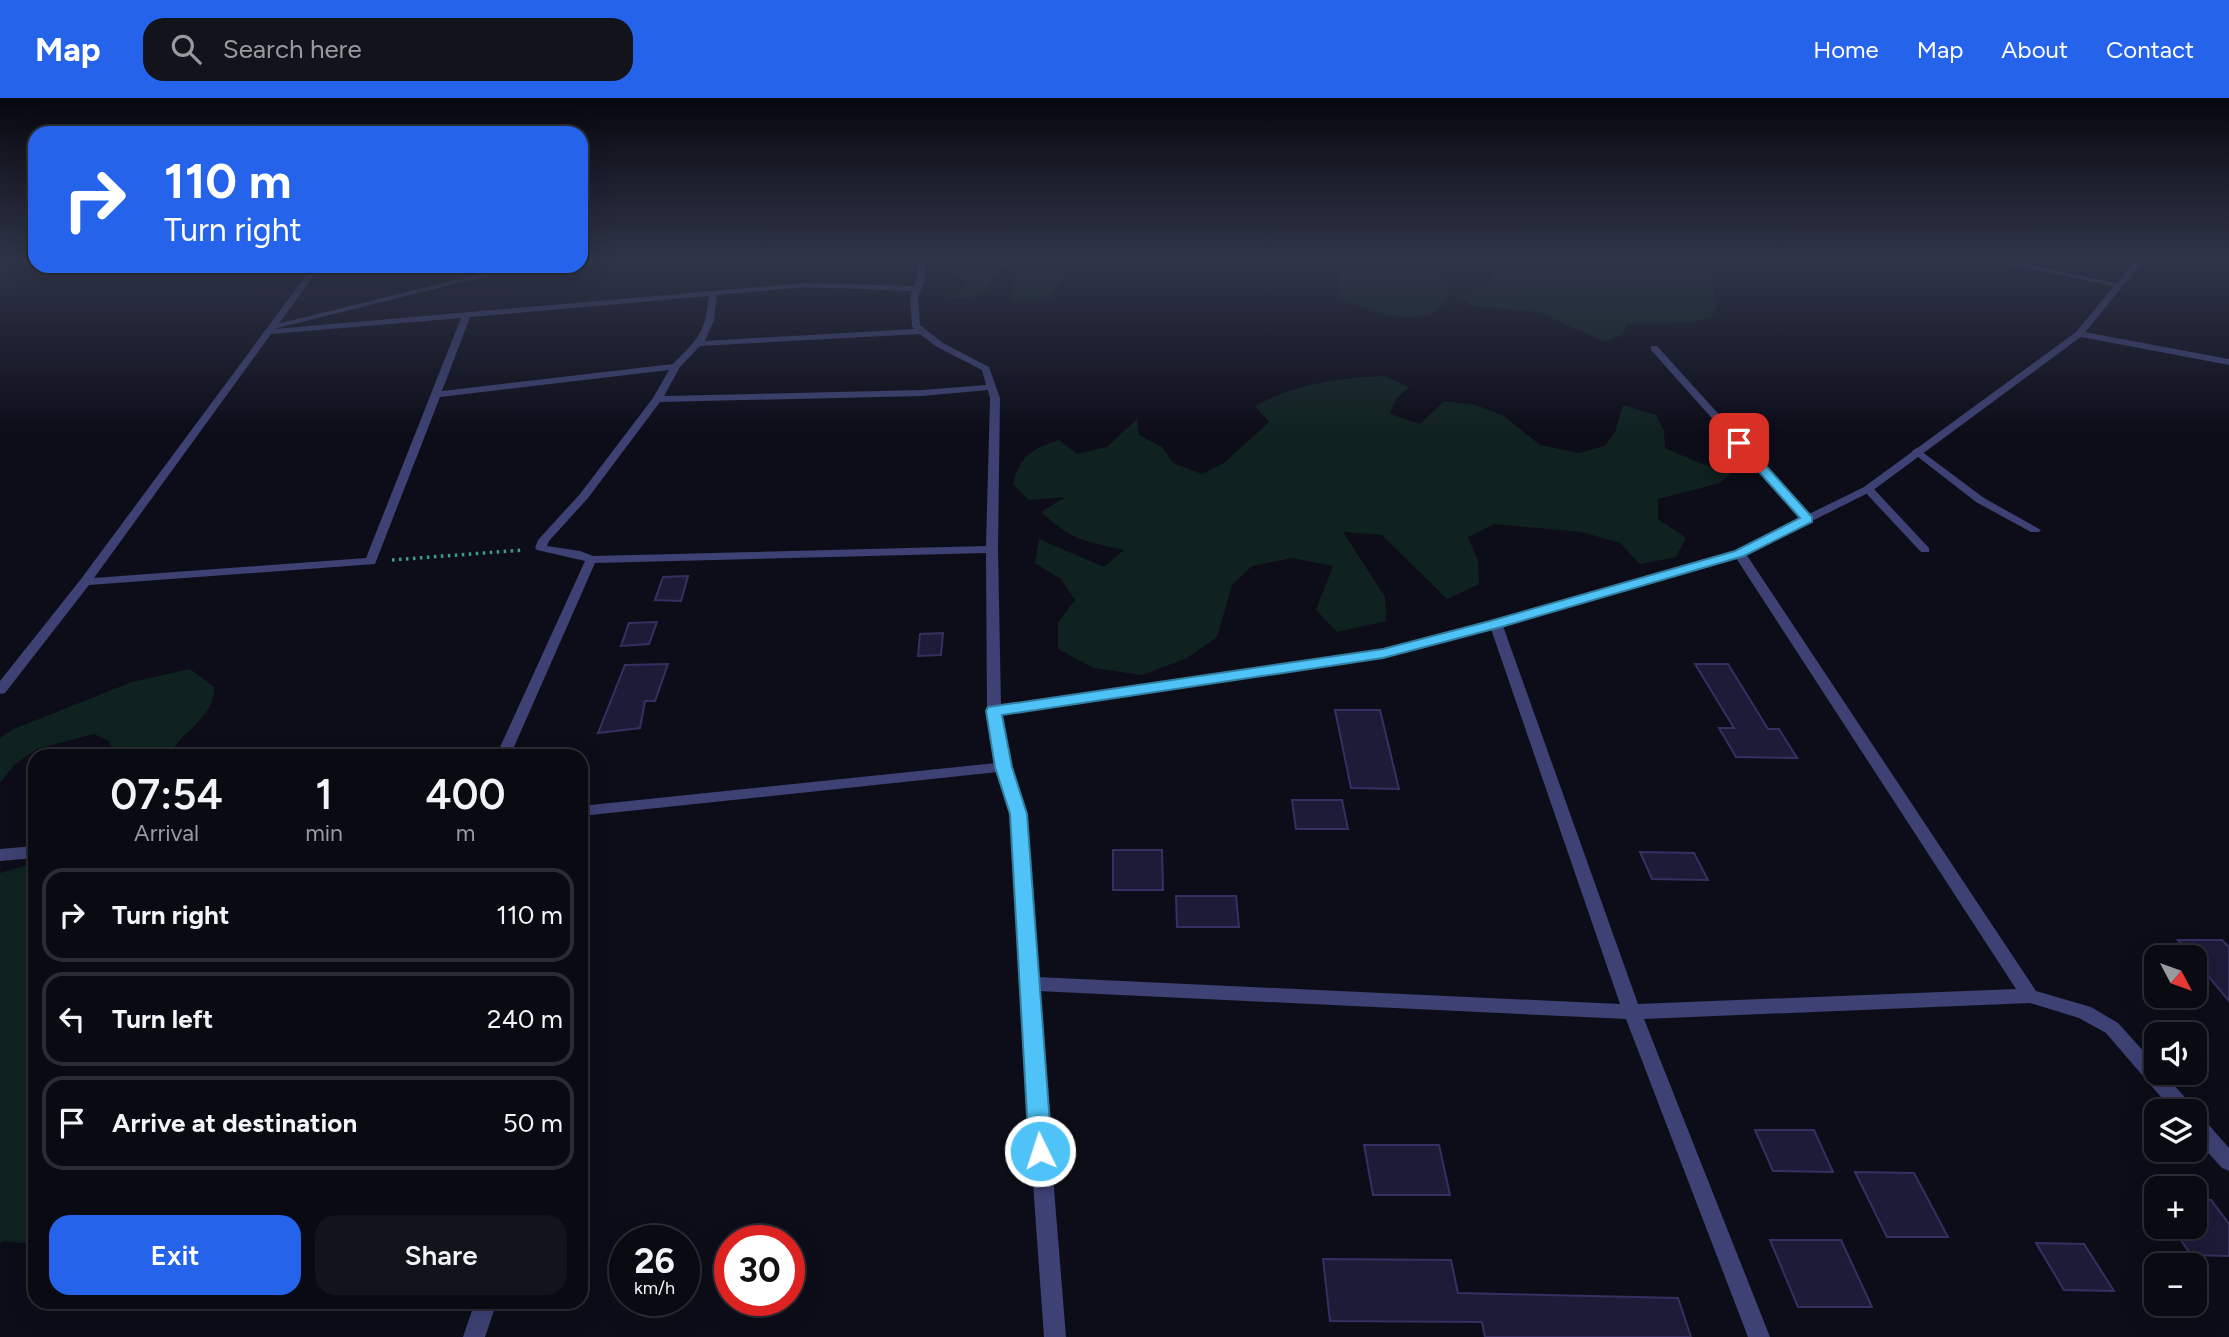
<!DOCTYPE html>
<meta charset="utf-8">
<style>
body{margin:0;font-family:Figtree,sans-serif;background:#13131c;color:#f1f3f6;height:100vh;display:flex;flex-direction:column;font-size:26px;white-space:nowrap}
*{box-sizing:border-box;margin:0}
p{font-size:23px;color:#999aa0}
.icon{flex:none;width:38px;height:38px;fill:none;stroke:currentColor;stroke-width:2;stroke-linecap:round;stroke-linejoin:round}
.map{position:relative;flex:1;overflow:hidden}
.side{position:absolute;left:28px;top:651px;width:560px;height:560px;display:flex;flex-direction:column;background:#0a0a13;border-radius:21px;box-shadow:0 7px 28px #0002,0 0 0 2px #2a2b33}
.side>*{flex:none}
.hud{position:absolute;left:28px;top:28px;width:560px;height:147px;border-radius:21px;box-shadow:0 7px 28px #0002,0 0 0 2px #2a2b33;background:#2563eb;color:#fff;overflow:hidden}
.needle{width:46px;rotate:131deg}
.fabs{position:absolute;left:2144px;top:847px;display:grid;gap:14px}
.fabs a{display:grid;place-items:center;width:63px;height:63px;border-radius:14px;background:#0a0a13;box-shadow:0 7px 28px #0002,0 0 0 2px #2a2b33;font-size:35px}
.speed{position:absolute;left:609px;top:1127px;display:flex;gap:14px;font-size:35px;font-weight:700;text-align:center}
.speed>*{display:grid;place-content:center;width:91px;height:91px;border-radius:50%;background:#0a0a13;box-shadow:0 7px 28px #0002,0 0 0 2px #2a2b33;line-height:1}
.speed small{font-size:18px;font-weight:400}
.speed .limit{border:10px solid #d22;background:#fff;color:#111}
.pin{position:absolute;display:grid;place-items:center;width:60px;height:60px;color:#fff;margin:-30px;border-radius:14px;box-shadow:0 4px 10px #0006}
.me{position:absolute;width:77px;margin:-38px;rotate:356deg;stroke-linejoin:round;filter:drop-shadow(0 0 5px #0008)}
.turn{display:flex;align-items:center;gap:24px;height:147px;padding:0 21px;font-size:32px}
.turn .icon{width:91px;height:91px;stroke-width:2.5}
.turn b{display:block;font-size:49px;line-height:60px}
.eta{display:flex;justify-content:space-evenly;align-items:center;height:119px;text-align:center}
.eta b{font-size:42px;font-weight:600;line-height:49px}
.button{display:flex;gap:14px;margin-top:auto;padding:14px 21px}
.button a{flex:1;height:80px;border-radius:21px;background:#2563eb;color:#fff;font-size:28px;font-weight:600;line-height:80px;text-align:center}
.button a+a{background:#13131c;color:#f1f3f6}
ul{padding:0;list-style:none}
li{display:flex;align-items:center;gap:21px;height:94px;margin:0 14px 10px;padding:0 7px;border:4px solid #2a2b33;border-radius:21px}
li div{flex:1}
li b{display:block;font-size:26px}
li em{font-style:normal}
header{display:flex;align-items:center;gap:42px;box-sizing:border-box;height:98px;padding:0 35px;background:#2563eb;color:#fff}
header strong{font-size:33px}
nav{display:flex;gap:38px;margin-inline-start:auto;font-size:24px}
.search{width:490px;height:63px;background:#13131c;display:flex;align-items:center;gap:18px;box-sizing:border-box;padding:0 24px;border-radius:21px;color:#999aa0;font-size:26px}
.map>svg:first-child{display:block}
.green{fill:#102220}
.building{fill:#1d1b38;stroke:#343061;stroke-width:2}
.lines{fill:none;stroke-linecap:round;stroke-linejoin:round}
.path{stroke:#3a9e8c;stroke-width:3.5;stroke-dasharray:2.5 4.5;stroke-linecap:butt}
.service{fill:#3d4173;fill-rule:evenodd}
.minor{fill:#3d4173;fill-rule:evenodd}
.route{fill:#4fc3f7;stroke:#337fa1;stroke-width:2}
</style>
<header>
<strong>Map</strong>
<div class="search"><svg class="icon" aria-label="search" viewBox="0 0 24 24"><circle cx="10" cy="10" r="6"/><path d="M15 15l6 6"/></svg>Search here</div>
<nav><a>Home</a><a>Map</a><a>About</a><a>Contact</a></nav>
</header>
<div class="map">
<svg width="2229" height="1239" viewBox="0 0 2229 1239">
<rect width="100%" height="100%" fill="#0d0d19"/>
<g class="green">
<polygon points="993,162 1022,162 1002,171 992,180 989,190 974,200 944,200 960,192 967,183 952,174 977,170"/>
<polygon points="1048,162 1085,162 1071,167 1049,200 1012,202 1014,181 1026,172"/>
<path d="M1330,162H1420L1448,184C1449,242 1367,216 1339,198V179Z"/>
<polygon points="1482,162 1692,162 1713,181 1716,210 1711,220 1687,225 1627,226 1622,236 1605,244 1538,214 1472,208 1459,198 1489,184 1493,175"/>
<path d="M1385,278L1409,289L1396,301L1390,316L1420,326L1444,303L1476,307L1504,318L1540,347L1579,355L1605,348L1615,334L1623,307L1656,317L1664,333L1665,350L1697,364L1732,375L1720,385L1658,401V421L1686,440L1676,459L1640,466L1620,445L1582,434L1494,426L1468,439L1478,463L1479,486L1447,501L1382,437L1343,434L1385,499L1386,523L1337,534L1316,512L1333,468L1292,460L1252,468L1232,487L1217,539L1187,560L1142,577L1094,570L1058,551V525L1075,502L1061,481L1035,465L1039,441L1104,469L1124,452C1085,443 1072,443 1041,414L1066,399L1029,402L1013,386C1021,356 1031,352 1059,342L1077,356L1107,349L1137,321L1139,337L1162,349L1173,365L1202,376L1224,365L1269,324L1255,308C1295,286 1339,280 1385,278Z"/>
<path d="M190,571L214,589C215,620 182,632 169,658H114L109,643L94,636L37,651L15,666L0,685V640L14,631L132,584Z"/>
<polygon points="35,765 35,1146 4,1143 0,1145 0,775"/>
</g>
<g class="building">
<polygon points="688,478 681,503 655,502 663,479"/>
<polygon points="657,524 649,546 621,548 629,525"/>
<polygon points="943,535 941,557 918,558 920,536"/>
<polygon points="668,566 655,603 645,603 640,630 598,635 625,567"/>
<polygon points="1695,566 1728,566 1768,631 1779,631 1797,660 1736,659 1719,630 1734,630"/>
<polygon points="1335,612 1380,612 1399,691 1351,690"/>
<polygon points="1292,702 1342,702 1348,731 1296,731"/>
<polygon points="1113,752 1162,752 1163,792 1113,792"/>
<polygon points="1640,754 1694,755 1708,782 1652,781"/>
<polygon points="1176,798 1236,798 1239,829 1177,829"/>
<polygon points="2178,842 2222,842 2229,849 2229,903"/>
<polygon points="1755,1032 1814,1032 1833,1074 1773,1073"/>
<polygon points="1364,1047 1439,1047 1450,1097 1373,1097"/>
<polygon points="1855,1074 1914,1075 1948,1139 1887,1139"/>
<polygon points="2194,1101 2211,1102 2229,1126 2229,1158 2191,1157 2172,1129 2194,1129"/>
<polygon points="1770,1142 1841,1142 1872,1209 1798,1209"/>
<polygon points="2036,1145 2084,1146 2114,1193 2064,1192"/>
<polygon points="1323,1161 1451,1162 1458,1195 1678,1200 1691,1239 1485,1239 1482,1224 1330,1223"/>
</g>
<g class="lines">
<polyline class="path" points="392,462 523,452"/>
<g class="service">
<polygon points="1987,162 2005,162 2124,187 2120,189"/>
<polygon points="513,168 527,168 273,231 269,228"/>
<polygon points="2079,233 2229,261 2229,267 2076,238 2075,236"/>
<polygon points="1917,350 1984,400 2041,432 2039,434 2031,434 1976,404 1913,355 1912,353"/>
<polygon points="1868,388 1872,389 1929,450 1929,454 1921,454 1864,393 1864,389"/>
</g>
<g class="minor">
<path d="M916,162H924L926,179L918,199L920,227L943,245L989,269L1000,300L998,451L1001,608L1383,551L1492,523L1735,453L1801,420L1651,252V248H1657L1809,416L1864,389L2076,234L2136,162H2144L2082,238L1872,393L1746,456L2036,893L2091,909L2118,925L2156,967V975H2163L2192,1007L2195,1013H2173L2106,935L2079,920L2030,905L1644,921L1770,1239H1748L1626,921L1038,893L1066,1239H1044L1025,973L1010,716L998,674L581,718V708L996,665L987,613L986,455L595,465L510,658H496L585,463L537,452L535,450L538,442L580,396L653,300L669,272L440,299L375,466L89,487L5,595L0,596V583L81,481L313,168H321L275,231L805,185L914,188L918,179ZM805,189L912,193L910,199L912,228L914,231L705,243L714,222L717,197ZM709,198C704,237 700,238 673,266L442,293L470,219ZM461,220L366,460L94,480L271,236ZM920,236L937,249L982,272L986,287L922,292L664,298L680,269L700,248ZM988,292L990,300L986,448L593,458L580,453L547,448L549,443L588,400L660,304L922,298ZM1736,460L2016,891L1638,906L1503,528ZM1491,531L1620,906L1037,879L1026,716L1011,669L1002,616L1383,559Z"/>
<polygon points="35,748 35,760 0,763 0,751"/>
<polygon points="2194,1016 2201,1018 2229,1050 2229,1073 2222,1070 2194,1039"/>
<polygon points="475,1204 497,1204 485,1239 463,1239"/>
</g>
</g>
<linearGradient id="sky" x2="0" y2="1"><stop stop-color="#07070e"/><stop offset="0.48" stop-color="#2f3549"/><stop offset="1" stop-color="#2f3549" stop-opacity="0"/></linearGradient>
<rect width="2229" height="336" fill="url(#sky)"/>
<polygon class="route" points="1735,342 1743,342 1812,419 1812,424 1744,458 1501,529 1383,560 1002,617 1012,669 1027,716 1052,1053 1048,1060 1040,1063 1032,1060 1029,1053 1010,716 995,669 986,613 988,609 1383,551 1490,523 1735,453 1800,420 1735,347"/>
</svg>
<div class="fabs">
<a><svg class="needle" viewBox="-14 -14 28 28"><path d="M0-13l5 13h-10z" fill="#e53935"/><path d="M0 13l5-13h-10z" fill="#999aa0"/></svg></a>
<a><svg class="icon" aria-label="sound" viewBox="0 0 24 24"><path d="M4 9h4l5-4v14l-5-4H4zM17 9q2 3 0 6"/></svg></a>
<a><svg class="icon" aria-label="layers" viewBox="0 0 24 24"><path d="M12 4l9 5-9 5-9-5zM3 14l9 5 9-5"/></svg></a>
<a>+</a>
<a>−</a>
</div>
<div class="speed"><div>26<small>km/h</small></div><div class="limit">30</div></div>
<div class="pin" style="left:1739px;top:345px;background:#d93025"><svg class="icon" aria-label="arrive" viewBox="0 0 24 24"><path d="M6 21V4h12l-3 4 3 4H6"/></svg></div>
<svg class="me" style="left:1040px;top:1053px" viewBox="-20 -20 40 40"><circle r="17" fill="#4fc3f7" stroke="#fff" stroke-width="3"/><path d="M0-11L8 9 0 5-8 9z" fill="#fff"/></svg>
<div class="hud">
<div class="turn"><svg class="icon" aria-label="right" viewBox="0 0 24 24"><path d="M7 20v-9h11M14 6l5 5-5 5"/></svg><div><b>110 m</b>Turn right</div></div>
</div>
<section class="side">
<div class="eta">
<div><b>07:54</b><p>Arrival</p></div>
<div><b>1</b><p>min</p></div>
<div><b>400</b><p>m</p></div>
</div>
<ul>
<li><svg class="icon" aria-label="right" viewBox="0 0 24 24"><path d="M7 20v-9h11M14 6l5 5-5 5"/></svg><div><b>Turn right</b></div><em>110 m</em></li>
<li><svg class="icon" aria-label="left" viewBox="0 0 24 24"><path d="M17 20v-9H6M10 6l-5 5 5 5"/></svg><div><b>Turn left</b></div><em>240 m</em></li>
<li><svg class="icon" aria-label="arrive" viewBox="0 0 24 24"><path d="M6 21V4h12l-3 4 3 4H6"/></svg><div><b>Arrive at destination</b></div><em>50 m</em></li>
</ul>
<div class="button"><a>Exit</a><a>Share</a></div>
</section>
</div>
